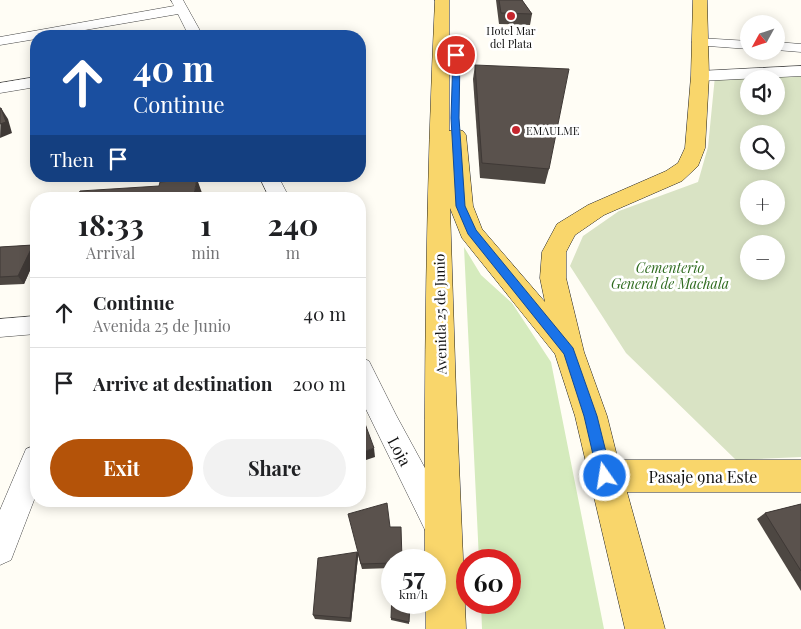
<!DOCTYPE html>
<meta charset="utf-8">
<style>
body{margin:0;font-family:"Playfair Display",serif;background:#f2f2f2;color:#202124;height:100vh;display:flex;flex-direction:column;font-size:19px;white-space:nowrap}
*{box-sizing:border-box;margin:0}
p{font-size:16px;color:#757577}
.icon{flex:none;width:28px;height:28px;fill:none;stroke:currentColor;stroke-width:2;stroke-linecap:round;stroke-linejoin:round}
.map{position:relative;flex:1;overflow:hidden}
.sheet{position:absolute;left:30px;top:192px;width:336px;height:315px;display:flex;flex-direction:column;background:#fff;border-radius:20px;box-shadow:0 2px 12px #0003}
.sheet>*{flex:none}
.hud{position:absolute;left:30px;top:30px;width:336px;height:152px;border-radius:20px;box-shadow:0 2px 12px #0003;background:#1a4fa0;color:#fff;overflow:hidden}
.needle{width:32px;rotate:230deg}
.fabs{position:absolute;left:740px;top:15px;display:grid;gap:10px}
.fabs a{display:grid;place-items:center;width:45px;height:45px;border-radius:50%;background:#fff;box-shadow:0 2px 12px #0003;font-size:25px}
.speed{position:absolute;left:381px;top:549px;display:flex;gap:10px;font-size:25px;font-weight:700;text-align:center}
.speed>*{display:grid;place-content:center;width:65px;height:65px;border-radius:50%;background:#fff;box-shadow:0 2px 12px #0003;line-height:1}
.speed small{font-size:12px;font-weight:400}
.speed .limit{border:8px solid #d22;background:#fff;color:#111}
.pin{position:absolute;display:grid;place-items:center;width:42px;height:42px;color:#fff;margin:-21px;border:2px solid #fff;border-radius:50%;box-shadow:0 1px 5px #0007}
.me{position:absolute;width:55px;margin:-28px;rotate:347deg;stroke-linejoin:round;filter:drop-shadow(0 0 4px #0008)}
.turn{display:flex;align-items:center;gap:18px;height:105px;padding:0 20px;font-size:22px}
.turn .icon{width:65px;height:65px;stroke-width:2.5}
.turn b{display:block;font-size:35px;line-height:42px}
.then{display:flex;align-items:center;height:48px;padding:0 20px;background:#0003;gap:10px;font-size:19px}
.eta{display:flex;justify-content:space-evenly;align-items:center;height:85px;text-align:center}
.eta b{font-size:30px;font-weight:700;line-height:35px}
.cta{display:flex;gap:10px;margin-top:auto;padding:10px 20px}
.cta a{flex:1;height:58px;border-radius:30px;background:#b45309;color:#fff;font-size:20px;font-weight:700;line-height:58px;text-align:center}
.cta a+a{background:#f2f2f2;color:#202124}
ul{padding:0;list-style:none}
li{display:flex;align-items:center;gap:15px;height:70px;padding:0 20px;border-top:1px solid #e0e0e0}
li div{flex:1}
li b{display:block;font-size:19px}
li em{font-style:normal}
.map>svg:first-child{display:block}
.green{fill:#d5ebbd}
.cemetery{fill:#d9e3c4;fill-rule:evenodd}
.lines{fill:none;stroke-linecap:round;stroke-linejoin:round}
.minor-casing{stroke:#444;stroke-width:1}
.major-casing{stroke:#222;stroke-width:1}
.minor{fill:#fff;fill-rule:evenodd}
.major{fill:#f9d66b;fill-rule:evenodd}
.wall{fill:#4d4742}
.shaded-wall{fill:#3f3936}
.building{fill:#5a524d;stroke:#3f3936}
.route{fill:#1a73e8;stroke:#114b97}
.poi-dot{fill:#c4262e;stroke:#fff;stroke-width:2}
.labels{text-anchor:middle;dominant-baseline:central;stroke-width:5;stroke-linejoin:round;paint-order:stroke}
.far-poi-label{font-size:11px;fill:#111;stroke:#fff}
.park-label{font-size:14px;font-style:italic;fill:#2f6b1f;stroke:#fff}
.street-label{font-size:14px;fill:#111;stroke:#fff}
.near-street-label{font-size:16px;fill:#111;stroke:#fff}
</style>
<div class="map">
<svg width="801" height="629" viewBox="0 0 801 629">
<rect width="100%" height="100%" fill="#fffdf5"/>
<polygon class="green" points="464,247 481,275 512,303 551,362 604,629 482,629 481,603 510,602 510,560 479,560"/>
<path class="cemetery" d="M801,71V457L736,460L626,353L570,266L583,236L619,211L698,182L708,147L715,76ZM749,79H776V106H749ZM749,134H776V161H749ZM749,189H776V216H749ZM749,244H776V271H749Z"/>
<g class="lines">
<g class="minor-casing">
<g id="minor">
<polygon points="171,0 183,0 203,36 189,36 178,14 50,36 36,36 36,39 0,45 0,37 174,6"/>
<polygon points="699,38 749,41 749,49 694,45 692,42 694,39"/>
<polygon points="776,42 801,44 801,52 776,50"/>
<polygon points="801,66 801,76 700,81 695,79 692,76 695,73 700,71"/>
<polygon points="36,77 36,87 0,93 0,83"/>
<polygon points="259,176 278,176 290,199 270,199"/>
<polygon points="36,316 36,334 0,337 0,319"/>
<polygon points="360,357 369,361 396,415 450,514 455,525 450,536 439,541 428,536 360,397"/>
<polygon points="36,445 36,495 11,560 0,565 0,510 26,449"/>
</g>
</g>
<g class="major-casing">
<path id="major" d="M435,0H449V131L456,129L463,131L466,135L473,206L482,229L545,302L540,278L542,252L557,224L588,205L666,171L678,163L685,148L691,76L693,0H707L709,76L705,148L698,166L682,181L604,215L575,235L566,252V278L584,352L607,416L618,460H801V492H627L665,629H625L575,416L555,354L462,238L450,208L456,393L466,629H426V602H435V560H425C424,373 426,187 435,0Z"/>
</g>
<use href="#minor" class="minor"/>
<use href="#major" class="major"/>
</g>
<g class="wall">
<polygon points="496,0 522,0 532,14 530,25 499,24"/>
<polygon points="475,65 549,169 545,184 480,178 473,79"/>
<polygon points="33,245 36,250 36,257 24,284 0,285 0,247"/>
<polygon points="801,504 801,591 757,519 765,513"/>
<polygon points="357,552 392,560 392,568 362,569 358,555 358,557 351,622 315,619 313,615"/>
<polygon points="410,602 409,624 391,620 391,618"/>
</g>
<g class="shaded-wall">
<polygon points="1,108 8,119 12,133 0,138"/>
<polygon points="197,179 202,193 201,199 193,199"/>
<polygon points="33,245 36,250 36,257 24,284 18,276"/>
<polygon points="374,448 375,457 360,462 360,453"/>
<polygon points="357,552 358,557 351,622 350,618"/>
</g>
<g class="building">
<polygon points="499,0 522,0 532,14 501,13"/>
<polygon points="475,65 569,69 549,169 482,163"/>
<polygon points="0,108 1,108 6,122 0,124"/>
<polygon points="197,179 193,199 76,199 80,191 159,186 160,182"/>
<polygon points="33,245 18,276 0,277 0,247"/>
<polygon points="360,412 364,421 374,448 360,453"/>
<polygon points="387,503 390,527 401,527 402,560 392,560 392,563 361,564 348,514"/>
<polygon points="801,504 801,571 765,513"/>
<polygon points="357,552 350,618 313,615 318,558"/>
<polygon points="392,592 392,602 410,602 409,622 391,618"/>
</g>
<polygon class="route" points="456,53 460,55 459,118 465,206 476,230 573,348 597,416 612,476 610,481 605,483 600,481 598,476 584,416 564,354 468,234 456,206 451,118 453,55"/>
<g class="poi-dot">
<circle cx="511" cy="16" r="5"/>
<circle cx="516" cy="130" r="5"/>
</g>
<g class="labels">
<g class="far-poi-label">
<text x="511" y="30">Hotel Mar<tspan x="511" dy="13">del Plata</tspan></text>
<text x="526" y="130" text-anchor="start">EMAULME</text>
</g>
<g class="park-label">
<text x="670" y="267">Cementerio<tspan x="670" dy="16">General de Machala</tspan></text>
</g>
<g class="street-label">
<text transform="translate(440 314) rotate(-91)">Avenida 25 de Junio</text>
</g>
<g class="near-street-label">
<text transform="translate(400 451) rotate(62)">Loja</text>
<text x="703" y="476">Pasaje 9na Este</text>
</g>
</g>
</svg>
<div class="fabs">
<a><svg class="needle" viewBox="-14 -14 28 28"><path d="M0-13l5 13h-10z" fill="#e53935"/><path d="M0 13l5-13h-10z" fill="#757577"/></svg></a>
<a><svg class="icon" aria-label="sound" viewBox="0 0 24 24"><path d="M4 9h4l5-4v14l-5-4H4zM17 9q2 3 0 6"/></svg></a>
<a><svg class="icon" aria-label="search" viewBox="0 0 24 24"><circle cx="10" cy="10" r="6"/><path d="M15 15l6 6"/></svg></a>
<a>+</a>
<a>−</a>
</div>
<div class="speed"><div>57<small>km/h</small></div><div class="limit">60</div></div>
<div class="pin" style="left:456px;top:55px;background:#d93025"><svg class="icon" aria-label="arrive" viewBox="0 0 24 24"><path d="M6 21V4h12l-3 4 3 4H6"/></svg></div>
<svg class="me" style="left:605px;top:476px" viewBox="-20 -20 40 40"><circle r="17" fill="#1a73e8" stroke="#fff" stroke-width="3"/><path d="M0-11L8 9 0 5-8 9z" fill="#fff"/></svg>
<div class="hud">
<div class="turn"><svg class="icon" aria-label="ahead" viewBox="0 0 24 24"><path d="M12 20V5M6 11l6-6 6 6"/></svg><div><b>40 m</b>Continue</div></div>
<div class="then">Then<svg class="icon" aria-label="arrive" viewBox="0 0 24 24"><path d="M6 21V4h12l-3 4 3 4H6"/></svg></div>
</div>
<section class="sheet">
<div class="eta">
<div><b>18:33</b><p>Arrival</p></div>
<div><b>1</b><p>min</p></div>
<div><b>240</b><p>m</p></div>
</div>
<ul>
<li><svg class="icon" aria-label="ahead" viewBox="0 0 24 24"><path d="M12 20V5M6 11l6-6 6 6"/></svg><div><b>Continue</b><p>Avenida 25 de Junio</p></div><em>40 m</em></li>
<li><svg class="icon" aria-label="arrive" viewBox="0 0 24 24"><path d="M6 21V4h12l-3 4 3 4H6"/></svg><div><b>Arrive at destination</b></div><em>200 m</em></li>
</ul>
<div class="cta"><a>Exit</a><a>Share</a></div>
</section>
</div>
